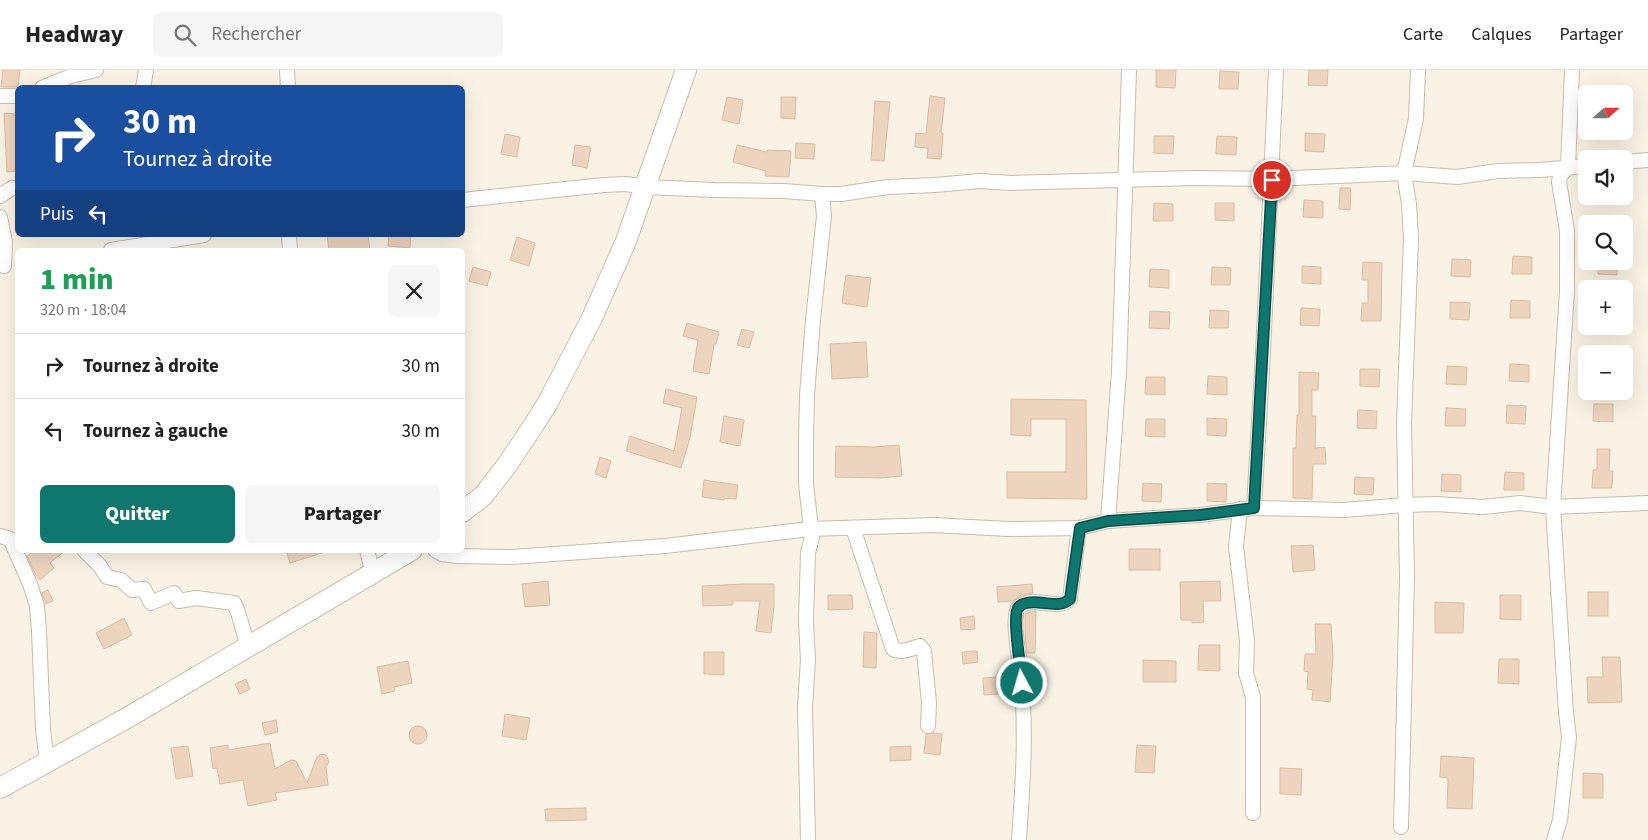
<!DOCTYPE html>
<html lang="fr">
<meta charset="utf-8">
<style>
body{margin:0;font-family:"Source Sans 3",sans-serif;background:#f6f6f6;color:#222;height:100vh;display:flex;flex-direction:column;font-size:19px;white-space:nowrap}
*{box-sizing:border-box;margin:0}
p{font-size:16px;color:#767676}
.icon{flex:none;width:28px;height:28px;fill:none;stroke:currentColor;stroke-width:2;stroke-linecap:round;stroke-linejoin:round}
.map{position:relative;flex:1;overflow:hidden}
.panel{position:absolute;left:15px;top:178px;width:450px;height:305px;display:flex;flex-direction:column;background:#fff;border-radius:8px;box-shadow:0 5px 20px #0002}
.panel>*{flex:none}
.guide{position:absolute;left:15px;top:15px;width:450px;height:152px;border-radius:8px;box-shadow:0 5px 20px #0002;background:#1a4fa0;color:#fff;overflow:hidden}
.needle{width:32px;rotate:69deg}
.controls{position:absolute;left:1578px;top:15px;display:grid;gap:10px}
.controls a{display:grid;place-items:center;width:55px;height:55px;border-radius:8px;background:#fff;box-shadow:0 5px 20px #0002;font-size:25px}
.pin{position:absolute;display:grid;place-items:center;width:42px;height:42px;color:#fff;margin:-21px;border:2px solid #fff;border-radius:50%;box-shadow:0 1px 5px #0007}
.me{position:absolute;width:55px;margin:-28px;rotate:354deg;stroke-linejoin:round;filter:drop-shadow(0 0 4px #0008)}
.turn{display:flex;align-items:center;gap:18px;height:105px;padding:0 25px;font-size:22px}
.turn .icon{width:65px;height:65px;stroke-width:2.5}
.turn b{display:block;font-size:35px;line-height:42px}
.then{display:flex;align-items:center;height:48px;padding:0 25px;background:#0003;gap:10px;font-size:19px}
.round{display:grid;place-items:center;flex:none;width:52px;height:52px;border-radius:8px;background:#f6f6f6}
.headline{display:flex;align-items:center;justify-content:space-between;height:85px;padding:0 25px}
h1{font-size:30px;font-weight:800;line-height:38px;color:#1e9e55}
.action{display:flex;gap:10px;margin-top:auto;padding:10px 25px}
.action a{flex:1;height:58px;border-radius:8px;background:#0f766e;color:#fff;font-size:20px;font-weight:800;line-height:58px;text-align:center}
.action a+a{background:#f6f6f6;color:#222}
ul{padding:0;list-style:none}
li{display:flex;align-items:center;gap:15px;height:65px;padding:0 25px;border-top:1px solid #e0e0e0}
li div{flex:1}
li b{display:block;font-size:19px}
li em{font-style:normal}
header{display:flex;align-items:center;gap:30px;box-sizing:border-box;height:70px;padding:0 25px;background:#fff;border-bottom:1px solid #e0e0e0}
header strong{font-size:24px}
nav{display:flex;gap:28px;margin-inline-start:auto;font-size:18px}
.search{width:350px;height:45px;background:#f6f6f6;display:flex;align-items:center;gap:12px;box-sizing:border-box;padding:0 18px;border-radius:8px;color:#767676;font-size:19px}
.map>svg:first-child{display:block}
.building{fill:#edd4bf;stroke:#debba1}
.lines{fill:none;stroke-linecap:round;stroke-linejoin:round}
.street-casing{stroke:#cabbac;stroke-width:16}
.secondary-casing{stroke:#cfbdad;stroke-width:22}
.street{stroke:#fff;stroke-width:14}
.secondary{stroke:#fff;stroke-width:20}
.route-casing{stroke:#0a4d48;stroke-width:12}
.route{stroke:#0f766e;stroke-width:9}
</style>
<header>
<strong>Headway</strong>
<div class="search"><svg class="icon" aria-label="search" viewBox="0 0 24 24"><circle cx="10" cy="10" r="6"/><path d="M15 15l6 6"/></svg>Rechercher</div>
<nav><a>Carte</a><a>Calques</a><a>Partager</a></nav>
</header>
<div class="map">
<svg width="1648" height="770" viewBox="0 0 1648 770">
<rect width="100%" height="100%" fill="#faf3e5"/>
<g class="building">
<polygon points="3,0 20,0 18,17 1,17"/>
<polygon points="1156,0 1176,0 1175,18 1156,17"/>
<polygon points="1309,0 1328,0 1327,16 1308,15"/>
<polygon points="1220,1 1239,2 1238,19 1219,19"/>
<polygon points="930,26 945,28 941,63 943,63 941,89 927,88 928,78 915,77 916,63 926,64"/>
<polygon points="727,27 743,30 739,54 722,50"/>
<polygon points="781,27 796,27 795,49 781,48"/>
<polygon points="875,31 890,32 884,91 871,90"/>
<polygon points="4,43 18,44 18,101 7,102"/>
<polygon points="1305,63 1325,64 1324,82 1305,81"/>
<polygon points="505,64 520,67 517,87 501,84"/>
<polygon points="1154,66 1174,66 1173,84 1154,83"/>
<polygon points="1217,66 1237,67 1236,85 1216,84"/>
<polygon points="796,73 815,74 814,89 795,88"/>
<polygon points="575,75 591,77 587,98 572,95"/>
<polygon points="737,75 767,82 767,80 791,81 789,107 765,106 766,101 733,92"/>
<polygon points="1340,118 1351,118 1350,140 1339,139"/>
<polygon points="1304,130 1323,131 1323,148 1303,147"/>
<polygon points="1154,133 1173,134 1173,151 1153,151"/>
<polygon points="1215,133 1234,133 1234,151 1215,150"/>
<polygon points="327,165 368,165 370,180 329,180"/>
<polygon points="389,165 411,165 410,178 388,176"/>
<polygon points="517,167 535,173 529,196 510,190"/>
<polygon points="1513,186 1532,187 1532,204 1512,204"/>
<polygon points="1452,189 1471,190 1470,207 1451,206"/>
<polygon points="1598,191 1618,191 1617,205 1598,204"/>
<polygon points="1363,192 1382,193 1381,251 1361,251 1362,233 1368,233 1368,210 1362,210"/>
<polygon points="1302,196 1321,197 1321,214 1302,213"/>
<polygon points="473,197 491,202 487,216 469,211"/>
<polygon points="1212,197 1231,198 1230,215 1211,215"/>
<polygon points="1150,199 1169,200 1169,218 1149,217"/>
<polygon points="846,205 871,208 867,237 842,233"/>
<polygon points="1511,230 1530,231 1530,248 1510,248"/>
<polygon points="1450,232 1470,233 1469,250 1450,249"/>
<polygon points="1301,238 1320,239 1319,256 1300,255"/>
<polygon points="1210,240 1229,241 1228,258 1209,258"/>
<polygon points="1150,241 1170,242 1169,259 1149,258"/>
<polygon points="687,253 719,262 716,274 714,274 709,304 693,301 698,270 683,266"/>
<polygon points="742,259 754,262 749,278 737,275"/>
<polygon points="866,272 868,307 832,309 830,274"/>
<polygon points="1510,294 1529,295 1529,312 1509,311"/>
<polygon points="1447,296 1467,297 1466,315 1446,314"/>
<polygon points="1360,299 1380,299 1379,317 1360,316"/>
<polygon points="1299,302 1319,303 1318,320 1312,320 1312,346 1316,346 1315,378 1325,377 1326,394 1313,394 1312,429 1293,428 1293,378 1296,378 1297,345 1299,345"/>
<polygon points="1208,306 1227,307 1227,325 1207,324"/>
<polygon points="1146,307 1165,307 1165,325 1145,324"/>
<polygon points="666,319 697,327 690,368 681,398 626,381 630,366 674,381 682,338 663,333"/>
<polygon points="1011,329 1086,330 1087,429 1007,428 1007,402 1066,402 1066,349 1031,349 1031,366 1011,365"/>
<polygon points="1594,334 1613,334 1613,352 1593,351"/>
<polygon points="1507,335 1526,336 1525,354 1506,353"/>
<polygon points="1446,338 1466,339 1465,356 1445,356"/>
<polygon points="1358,340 1377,341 1376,359 1357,358"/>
<polygon points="724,346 744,350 740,376 720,372"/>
<polygon points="1207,348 1227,349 1226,366 1207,365"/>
<polygon points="1146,349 1165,349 1165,367 1145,366"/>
<polygon points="899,375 902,406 880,408 835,407 836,376 874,377"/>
<polygon points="1597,379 1610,379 1609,401 1613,401 1612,418 1592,418 1593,400 1597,400"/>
<polygon points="600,387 611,391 606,408 595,404"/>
<polygon points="1505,402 1524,403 1524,420 1504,420"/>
<polygon points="1442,404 1461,405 1461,422 1441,421"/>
<polygon points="1355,407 1374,408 1373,425 1354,424"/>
<polygon points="704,410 738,415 736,429 725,428 724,430 702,427"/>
<polygon points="1143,413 1162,414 1161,432 1142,431"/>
<polygon points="1207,413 1227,414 1226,432 1207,431"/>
<polygon points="1313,475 1315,500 1293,502 1291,476"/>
<rect x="1129" y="479" width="31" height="21"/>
<polygon points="34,480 66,480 50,493 54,498 40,510 35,504 27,486"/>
<polygon points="286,480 324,480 325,482 290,493"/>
<polygon points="548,511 550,535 525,537 522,514"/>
<polygon points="1220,511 1221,531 1203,531 1204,552 1192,553 1192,550 1181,550 1180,512"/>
<polygon points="744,514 774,514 774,536 771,563 756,561 760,531 733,531 733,535 703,536 702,516"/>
<polygon points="1032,514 1033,523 1022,525 1013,531 998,532 997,517"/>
<polygon points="48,520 53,531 46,534 42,523"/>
<rect x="1588" y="522" width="20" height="24"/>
<polygon points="828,525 852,525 853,539 828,540"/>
<polygon points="1500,525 1521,525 1521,550 1500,549"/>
<polygon points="1435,532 1464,533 1463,563 1435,563"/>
<polygon points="1032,541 1036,541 1035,583 1027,583 1025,565 1025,544"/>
<polygon points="974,546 975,559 961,560 960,548"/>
<polygon points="124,548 132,565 104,579 96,563"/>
<polygon points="1315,554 1331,554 1333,586 1330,632 1312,630 1313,620 1307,619 1308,602 1304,601 1305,584 1316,584"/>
<polygon points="864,562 877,563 876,598 863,597"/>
<polygon points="1199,575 1220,575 1220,601 1198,600"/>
<polygon points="977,581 978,592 963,594 962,582"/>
<polygon points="704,582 724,582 724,605 704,604"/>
<polygon points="1602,587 1620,587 1622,632 1588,633 1587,607 1603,607"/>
<polygon points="1499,589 1519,589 1519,614 1498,613"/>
<polygon points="1143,590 1176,591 1176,612 1143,612"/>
<polygon points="408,591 412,613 394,617 395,621 382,624 377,597"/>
<polygon points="1011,606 1012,623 984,625 983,608"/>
<polygon points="246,609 250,619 240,624 235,614"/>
<polygon points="505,644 530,648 526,670 502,666"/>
<polygon points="276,650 278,662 265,665 262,653"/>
<circle cx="418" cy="665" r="9"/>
<polygon points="933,663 942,664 940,685 924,683 926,664"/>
<polygon points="270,673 275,699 291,690 296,691 307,713 317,687 321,684 326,685 329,692 326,697 328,715 275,723 277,730 248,736 243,710 220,714 217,698 213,699 210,678 228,675 228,680"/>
<polygon points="1137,675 1156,676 1154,703 1135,702"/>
<polygon points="188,676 193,706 176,709 171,678"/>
<polygon points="911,676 911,690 890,691 890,677"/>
<polygon points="1441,686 1474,688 1472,739 1447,738 1448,708 1440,707"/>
<polygon points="1280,698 1302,699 1301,725 1280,724"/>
<polygon points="1583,703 1603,704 1603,728 1583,728"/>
<polygon points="586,738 586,750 546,751 545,739"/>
</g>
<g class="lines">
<g class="street-casing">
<g id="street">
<polyline points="287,0 288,18"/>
<polyline points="42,18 71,6 96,0"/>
<polyline points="143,18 146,0"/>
<polyline points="0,26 18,26"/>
<polyline points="1624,92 1648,90"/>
<polyline points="0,126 12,118 18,118"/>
<polyline points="462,130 604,115 626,114 646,117 714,120 784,121 822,124 841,124 888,117 935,115 980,111 1011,113 1194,108 1272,109 1404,103 1457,107 1498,101 1540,100 1586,96"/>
<polyline points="0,147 5,172 4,196"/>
<polyline points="289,165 290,180"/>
<polyline points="111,180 204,165"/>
<polyline points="1254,438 1263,283 1276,0"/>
<polyline points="1240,439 1236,476 1247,571 1246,603 1253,627 1253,743"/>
<polyline points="1108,451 1119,302 1129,0"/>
<path d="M853,458L893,579C901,584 912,578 920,576L924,581L929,633L928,656"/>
<polyline points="0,466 10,469 12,473 30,514 37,536 39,561 43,660 47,691"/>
<polyline points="84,480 100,496 107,507 121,510 132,520 144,519 151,533 174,523 179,531 196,528 234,533 238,542 248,577"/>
<polyline points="367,480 373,504"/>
<polyline points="435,480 442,484 457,486 512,487 665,476 810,459 933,455 1008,459 1079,458 1108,451 1200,445 1254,438 1344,440 1405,435 1436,434 1483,437 1520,433 1553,437 1648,433"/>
<polyline points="1401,757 1407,507 1404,353 1411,169 1409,134 1404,103 1416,49 1418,0"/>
<polyline points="808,770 805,637 808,590 806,552 808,483 812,467 806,414 806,372 807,325 813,250 824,146 822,124"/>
<path d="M1019,770C1023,712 1027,655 1020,597C1019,587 1011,543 1019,537C1033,524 1056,542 1070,529L1079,458"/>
<polyline points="1554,770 1560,750 1569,667 1566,643 1553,437 1567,222 1567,161 1559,112 1560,106 1568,97 1572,0"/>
</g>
</g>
<g class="secondary-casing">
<g id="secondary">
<polyline points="462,442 483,426 507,395 533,356 547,334 592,248 626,171 686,0"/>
<polyline points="0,718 127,648 412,480"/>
</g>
</g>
<use href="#street" class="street"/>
<use href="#secondary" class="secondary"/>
</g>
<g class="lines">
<g class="route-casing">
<path id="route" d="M1022,613C1021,600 1012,546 1018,538C1023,531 1036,532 1044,533C1054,534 1062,536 1070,529L1080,458L1108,451L1200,445L1254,438L1272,110"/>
</g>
<use href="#route" class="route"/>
</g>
</svg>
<div class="controls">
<a><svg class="needle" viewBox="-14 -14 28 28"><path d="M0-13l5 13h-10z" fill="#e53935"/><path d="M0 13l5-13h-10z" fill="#767676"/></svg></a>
<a><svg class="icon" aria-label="sound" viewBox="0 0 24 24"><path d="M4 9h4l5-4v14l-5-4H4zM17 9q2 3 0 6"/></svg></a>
<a><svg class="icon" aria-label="search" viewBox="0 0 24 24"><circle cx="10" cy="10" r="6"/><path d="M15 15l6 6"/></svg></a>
<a>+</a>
<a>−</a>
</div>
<div class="pin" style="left:1272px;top:110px;background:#d93025"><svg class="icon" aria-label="arrive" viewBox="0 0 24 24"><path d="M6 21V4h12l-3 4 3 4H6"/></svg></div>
<svg class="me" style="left:1022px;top:613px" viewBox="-20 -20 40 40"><circle r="17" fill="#0f766e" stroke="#fff" stroke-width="3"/><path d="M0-11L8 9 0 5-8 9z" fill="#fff"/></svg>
<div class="guide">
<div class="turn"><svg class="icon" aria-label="right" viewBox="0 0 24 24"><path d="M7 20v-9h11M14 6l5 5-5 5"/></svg><div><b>30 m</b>Tournez à droite</div></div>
<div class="then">Puis<svg class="icon" aria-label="left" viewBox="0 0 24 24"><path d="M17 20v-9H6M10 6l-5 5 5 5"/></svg></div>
</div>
<section class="panel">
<div class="headline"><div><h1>1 min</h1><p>320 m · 18:04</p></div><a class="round"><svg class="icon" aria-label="close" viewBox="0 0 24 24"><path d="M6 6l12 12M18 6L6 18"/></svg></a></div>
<ul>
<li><svg class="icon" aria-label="right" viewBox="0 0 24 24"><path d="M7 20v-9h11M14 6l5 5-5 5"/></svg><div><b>Tournez à droite</b></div><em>30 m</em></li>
<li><svg class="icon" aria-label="left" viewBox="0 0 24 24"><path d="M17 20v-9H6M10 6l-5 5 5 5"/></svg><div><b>Tournez à gauche</b></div><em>30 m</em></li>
</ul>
<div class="action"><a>Quitter</a><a>Partager</a></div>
</section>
</div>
